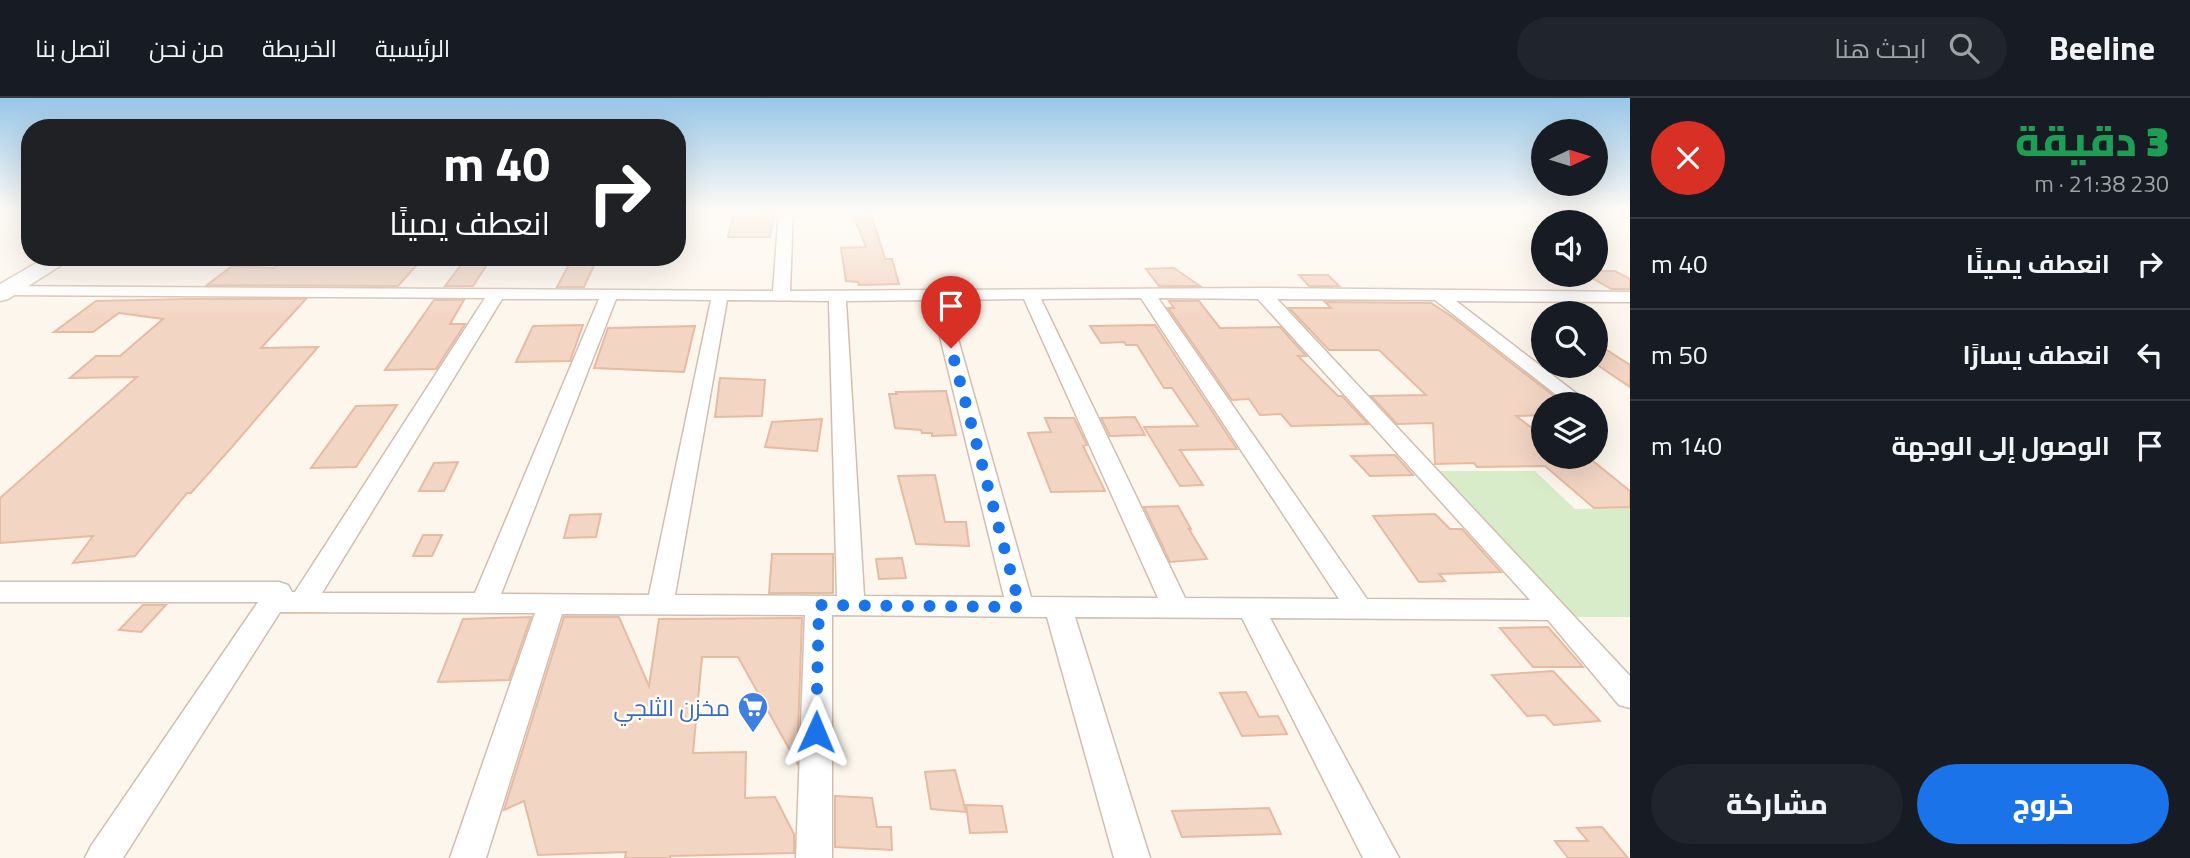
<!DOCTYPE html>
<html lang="ar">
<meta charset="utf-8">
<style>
body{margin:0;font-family:"Titillium Web",Cairo,sans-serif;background:#20242c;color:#f1f3f6;direction:rtl;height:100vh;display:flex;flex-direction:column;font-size:26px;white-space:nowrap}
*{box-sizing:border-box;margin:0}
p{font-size:23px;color:#9ea1a6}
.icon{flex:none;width:38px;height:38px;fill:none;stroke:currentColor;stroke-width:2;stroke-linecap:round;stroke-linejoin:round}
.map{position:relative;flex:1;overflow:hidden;direction:ltr}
.side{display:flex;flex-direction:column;background:#171b24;width:560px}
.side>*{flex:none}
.banner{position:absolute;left:21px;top:21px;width:665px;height:147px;border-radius:28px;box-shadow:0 7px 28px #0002;direction:rtl;background:#202124;color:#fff;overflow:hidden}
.needle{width:46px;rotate:86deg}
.tools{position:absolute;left:1531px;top:21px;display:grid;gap:14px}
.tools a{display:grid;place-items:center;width:77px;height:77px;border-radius:50%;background:#171b24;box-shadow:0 7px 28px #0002;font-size:35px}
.pin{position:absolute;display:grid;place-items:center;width:60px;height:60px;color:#fff;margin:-72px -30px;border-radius:50% 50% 50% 0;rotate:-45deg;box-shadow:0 0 7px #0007}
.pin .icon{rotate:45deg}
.me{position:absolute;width:77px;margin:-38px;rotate:1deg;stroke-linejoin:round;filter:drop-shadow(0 0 5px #0008)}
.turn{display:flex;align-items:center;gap:24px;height:147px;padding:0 21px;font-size:32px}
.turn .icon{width:91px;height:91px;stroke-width:2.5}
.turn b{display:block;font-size:49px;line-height:60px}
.round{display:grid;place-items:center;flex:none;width:74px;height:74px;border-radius:37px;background:#20242c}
.headline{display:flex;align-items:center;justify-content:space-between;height:119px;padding:0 21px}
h1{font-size:42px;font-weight:800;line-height:52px;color:#1e9e55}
.action{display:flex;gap:14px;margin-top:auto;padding:14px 21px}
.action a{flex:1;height:80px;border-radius:42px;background:#1a73e8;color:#fff;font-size:28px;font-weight:800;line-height:80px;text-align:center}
.action a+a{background:#20242c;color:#f1f3f6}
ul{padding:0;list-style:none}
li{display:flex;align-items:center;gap:21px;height:91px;padding:0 21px;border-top:2px solid #363941}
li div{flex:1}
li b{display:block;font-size:26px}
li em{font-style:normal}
header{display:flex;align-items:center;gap:42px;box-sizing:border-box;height:98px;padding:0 35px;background:#171b24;border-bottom:2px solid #363941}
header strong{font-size:33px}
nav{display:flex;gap:38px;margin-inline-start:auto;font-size:24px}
.search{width:490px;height:63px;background:#20242c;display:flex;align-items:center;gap:18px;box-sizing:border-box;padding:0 24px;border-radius:38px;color:#9ea1a6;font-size:26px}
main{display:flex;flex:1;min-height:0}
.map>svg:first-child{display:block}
.green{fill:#d8ecc9}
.building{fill:#f3d5c3;stroke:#e6bba3;stroke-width:2}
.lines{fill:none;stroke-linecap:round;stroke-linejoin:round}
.minor-casing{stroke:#d1beb0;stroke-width:3}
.secondary-casing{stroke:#d6c0b0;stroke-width:3}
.minor{fill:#fff;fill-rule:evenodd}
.secondary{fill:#fff;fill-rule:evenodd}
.route{stroke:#1a73e8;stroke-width:12;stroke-dasharray:0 21.6}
.labels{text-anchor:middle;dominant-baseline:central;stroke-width:5;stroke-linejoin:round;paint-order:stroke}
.near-shop-label{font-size:23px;fill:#366cbe;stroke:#fffaf3;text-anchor:end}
</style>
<header>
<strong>Beeline</strong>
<div class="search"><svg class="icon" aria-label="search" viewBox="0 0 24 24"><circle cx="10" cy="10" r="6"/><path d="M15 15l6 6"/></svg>ابحث هنا</div>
<nav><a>الرئيسية</a><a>الخريطة</a><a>من نحن</a><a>اتصل بنا</a></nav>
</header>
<main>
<section class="side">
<div class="headline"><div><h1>3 دقيقة</h1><p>230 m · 21:38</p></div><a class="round" style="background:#d93025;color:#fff"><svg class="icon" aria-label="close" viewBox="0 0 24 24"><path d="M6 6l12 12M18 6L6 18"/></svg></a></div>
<ul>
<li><svg class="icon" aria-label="right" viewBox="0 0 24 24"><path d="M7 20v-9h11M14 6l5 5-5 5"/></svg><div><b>انعطف يمينًا</b></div><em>40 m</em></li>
<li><svg class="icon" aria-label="left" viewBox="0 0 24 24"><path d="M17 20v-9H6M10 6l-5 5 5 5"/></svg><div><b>انعطف يسارًا</b></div><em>50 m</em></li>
<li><svg class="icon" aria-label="arrive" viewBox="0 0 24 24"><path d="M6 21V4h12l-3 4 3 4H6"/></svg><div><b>الوصول إلى الوجهة</b></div><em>140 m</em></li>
</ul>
<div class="action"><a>خروج</a><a>مشاركة</a></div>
</section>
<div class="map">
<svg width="1630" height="760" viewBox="0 0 1630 760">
<rect width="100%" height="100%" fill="#fdf6ec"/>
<polygon class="green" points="1436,373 1535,373 1575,411 1630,410 1630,519 1570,519"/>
<g class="building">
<polygon points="735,112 774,113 770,139 728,139"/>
<polygon points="851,112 870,112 885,161 892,161 899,186 859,187 858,184 846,183 841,150 866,149"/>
<polygon points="288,159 424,159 398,188 207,187 232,168 274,170"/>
<polygon points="467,159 492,159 473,188 445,188"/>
<polygon points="573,159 598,159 584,189 557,189"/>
<polygon points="1174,170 1200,188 1159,188 1146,171"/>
<polygon points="1596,173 1615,173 1630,181 1630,191 1611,191 1587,177 1596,177"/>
<polygon points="1299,177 1328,177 1339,188 1309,188"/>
<polygon points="187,201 306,201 261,250 318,249 231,350 191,395 187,395 135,458 73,465 93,438 0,445 0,400 137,279 70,280 96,258 120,258 163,221 119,215 93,234 54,234 96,203"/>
<polygon points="434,202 464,202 450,226 465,226 436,271 385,272"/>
<polygon points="1169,203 1199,203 1220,230 1280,229 1306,258 1298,258 1338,298 1342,298 1368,326 1291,328 1281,316 1260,317 1249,301 1232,302 1168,210 1174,210"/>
<polygon points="1325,204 1431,205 1451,218 1564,306 1544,306 1544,317 1516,318 1544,339 1544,359 1588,359 1630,393 1630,409 1594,410 1545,368 1477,369 1474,365 1435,366 1433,325 1397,326 1371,298 1426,297 1379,252 1329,252 1289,210 1331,210"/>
<polygon points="583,227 570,263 516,264 533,228"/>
<polygon points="1155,227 1237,351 1180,352 1203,387 1180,388 1144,329 1198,328 1172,290 1164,290 1137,247 1126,247 1124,244 1101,245 1090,228"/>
<polygon points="695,228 684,274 594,270 608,230"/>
<polygon points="1596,245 1630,267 1630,289 1596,266"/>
<polygon points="720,280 765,282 762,318 715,319"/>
<polygon points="946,293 956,337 932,338 932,335 922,335 921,332 895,330 889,296 897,296 896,294"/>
<polygon points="397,307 356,369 311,370 356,308"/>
<polygon points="1135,319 1145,337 1110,338 1101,320"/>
<polygon points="1045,320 1074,320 1087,347 1083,348 1105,393 1051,394 1028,335 1051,334"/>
<polygon points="822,321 817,353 765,349 772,324"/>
<polygon points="1395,357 1413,377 1370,378 1351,358"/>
<polygon points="458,364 444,393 419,393 434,365"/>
<polygon points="935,377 945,424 966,424 969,448 916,446 898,378"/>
<polygon points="1178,408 1191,431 1189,431 1207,461 1170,464 1144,409"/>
<polygon points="601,416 596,439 564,440 570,417"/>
<polygon points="1435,416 1450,431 1462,431 1501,474 1439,476 1445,483 1419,484 1373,418"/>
<polygon points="423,437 442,437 432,458 413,458"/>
<polygon points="772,456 833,456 833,495 769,495"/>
<polygon points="902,460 906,480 879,481 876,461"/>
<polygon points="143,507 166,507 141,534 119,532"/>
<polygon points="531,519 509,582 438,584 463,521"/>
<polygon points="564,519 619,519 649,588 659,521 802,520 797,665 738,559 702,559 693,655 746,654 745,700 775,699 794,736 794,755 670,758 670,760 625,760 626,754 538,757 524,703 504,712"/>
<polygon points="1548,529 1583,569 1533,569 1500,530"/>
<polygon points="1553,573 1600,623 1554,627 1545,617 1527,618 1492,577"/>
<polygon points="1246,594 1259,619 1278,618 1287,636 1242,638 1220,595"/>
<polygon points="955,672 966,714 931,711 925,674"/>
<polygon points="835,698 872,700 877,729 891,729 892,752 835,749"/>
<polygon points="966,707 1002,708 1007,734 970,735"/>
<polygon points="1269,710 1281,736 1182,739 1172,713"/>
<polygon points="1602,729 1628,760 1568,760 1555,743 1588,743 1577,730"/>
</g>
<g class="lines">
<g class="minor-casing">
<path id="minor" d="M779,112H793L790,193L1262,190L1630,194V204L1456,203L1590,306H1568L1435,202L1277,201L1630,578V610L1619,607L1548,522L1270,520L1399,760H1363L1242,520L1075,519L1150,760H1114L1047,519L832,517V760H796L805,517L562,516L486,760H450L535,515L280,514L123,760H85L91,748L258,504H0V484H279L288,487L292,494H295L485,200L6,197L0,196V188L773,193ZM1141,200L1339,501L1185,500L1041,201ZM1158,200L1258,201L1530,502L1367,501ZM502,201H599L475,495H322ZM616,201L711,202L649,497L501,496ZM1024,201L1158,500L1031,499L947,202ZM727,202L829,203L837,498L675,497ZM931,202L1004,499L864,498L846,203Z"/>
</g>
<g class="secondary-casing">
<polygon id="secondary" points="47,159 74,159 8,201 0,203 0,186"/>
</g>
<use href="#minor" class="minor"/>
<use href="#secondary" class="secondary"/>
</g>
<linearGradient id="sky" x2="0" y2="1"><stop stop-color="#97c7e8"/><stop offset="0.51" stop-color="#fefbf6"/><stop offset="1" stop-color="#fefbf6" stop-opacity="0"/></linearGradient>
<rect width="1630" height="219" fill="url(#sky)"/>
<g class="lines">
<polyline class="route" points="816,634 819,507 1020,509 951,250"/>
</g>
<defs>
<g id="supermarket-pin" transform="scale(1.575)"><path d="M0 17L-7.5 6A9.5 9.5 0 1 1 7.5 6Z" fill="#3f7fe0" stroke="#fffaf3"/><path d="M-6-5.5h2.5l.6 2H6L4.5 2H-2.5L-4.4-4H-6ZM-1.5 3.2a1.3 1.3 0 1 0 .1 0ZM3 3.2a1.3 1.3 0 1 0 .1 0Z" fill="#fff"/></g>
</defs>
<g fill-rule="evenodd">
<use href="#supermarket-pin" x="753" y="609"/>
</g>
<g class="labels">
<g class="near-shop-label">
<text x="730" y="609">مخزن الثلجي</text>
</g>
</g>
</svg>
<div class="tools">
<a><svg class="needle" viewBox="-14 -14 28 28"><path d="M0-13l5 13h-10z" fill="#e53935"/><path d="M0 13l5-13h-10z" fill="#9ea1a6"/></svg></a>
<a><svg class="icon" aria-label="sound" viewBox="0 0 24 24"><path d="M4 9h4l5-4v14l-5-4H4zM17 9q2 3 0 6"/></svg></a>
<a><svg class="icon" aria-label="search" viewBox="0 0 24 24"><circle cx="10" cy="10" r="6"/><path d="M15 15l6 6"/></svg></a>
<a><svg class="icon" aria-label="layers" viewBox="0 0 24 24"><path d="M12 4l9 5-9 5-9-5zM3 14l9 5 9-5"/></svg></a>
</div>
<div class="pin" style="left:951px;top:250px;background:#d93025"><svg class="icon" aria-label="arrive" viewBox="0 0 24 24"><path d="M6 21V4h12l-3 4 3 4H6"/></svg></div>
<svg class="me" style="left:816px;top:634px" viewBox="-20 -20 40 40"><path d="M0-17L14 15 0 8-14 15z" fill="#1a73e8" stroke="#fff" stroke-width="4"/></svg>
<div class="banner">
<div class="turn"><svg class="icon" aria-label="right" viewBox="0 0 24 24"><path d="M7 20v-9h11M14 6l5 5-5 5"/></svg><div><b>40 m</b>انعطف يمينًا</div></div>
</div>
</div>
</main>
